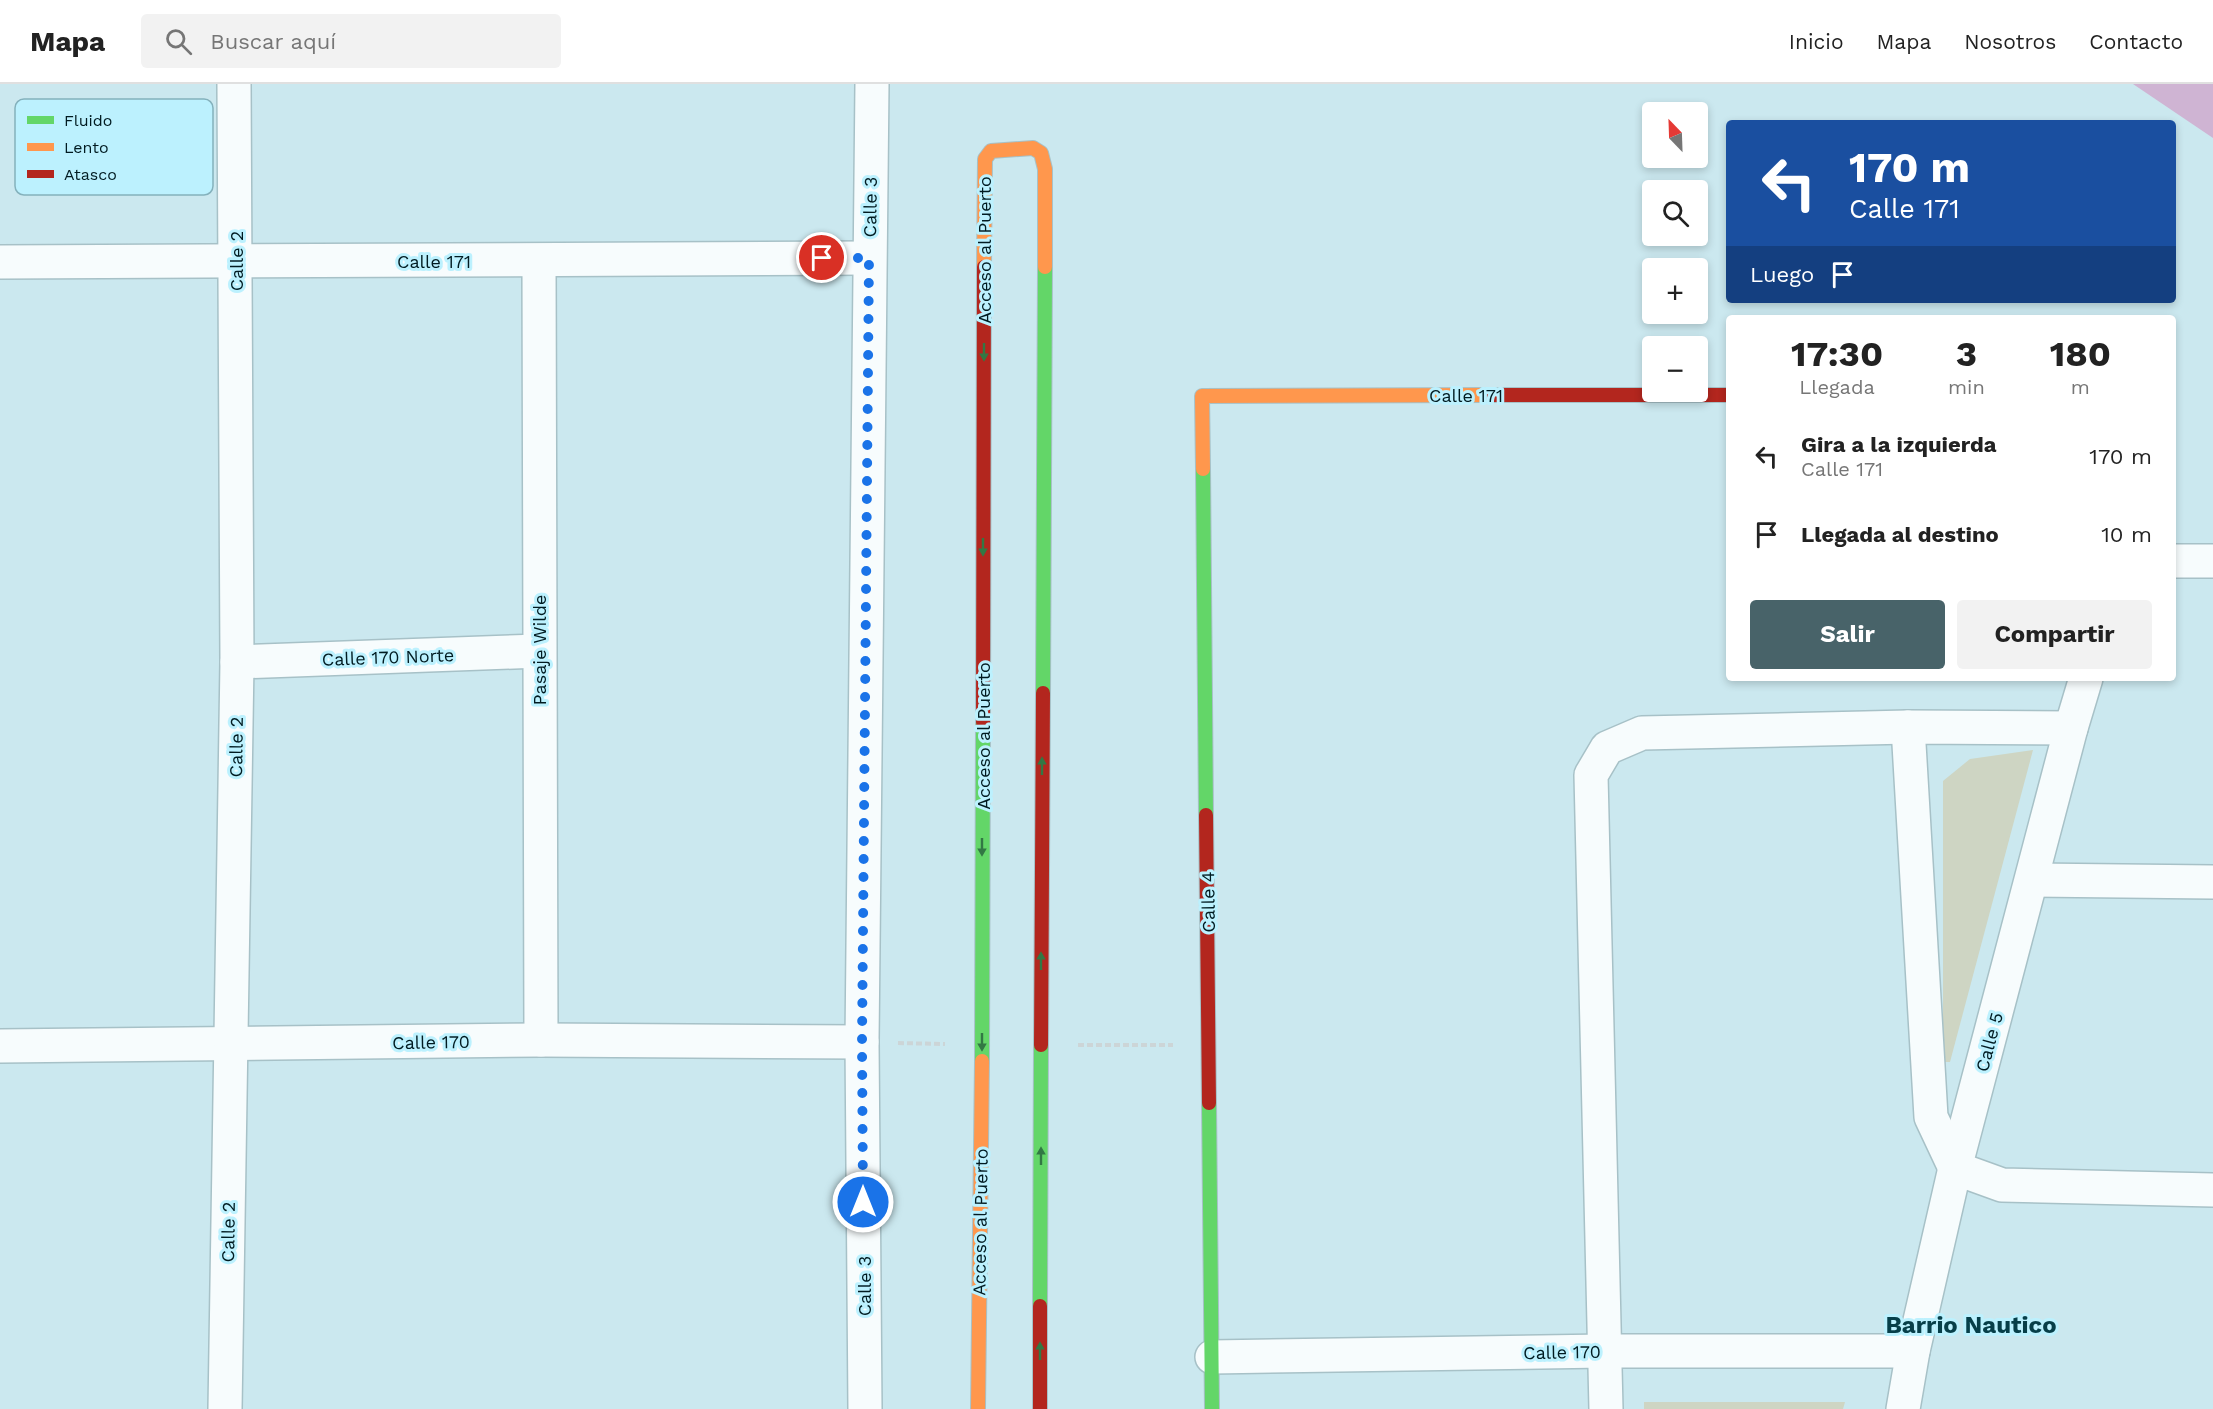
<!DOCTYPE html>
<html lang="es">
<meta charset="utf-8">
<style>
body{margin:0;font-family:"Work Sans",sans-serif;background:#f2f2f2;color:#222;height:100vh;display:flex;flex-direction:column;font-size:22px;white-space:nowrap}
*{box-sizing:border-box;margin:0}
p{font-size:20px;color:#767676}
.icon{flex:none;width:33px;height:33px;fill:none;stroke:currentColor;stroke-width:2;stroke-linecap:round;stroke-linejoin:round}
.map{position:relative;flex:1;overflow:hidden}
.panel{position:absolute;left:1726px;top:231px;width:450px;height:366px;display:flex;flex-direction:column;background:#fff;border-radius:6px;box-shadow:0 3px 9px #0003}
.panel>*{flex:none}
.banner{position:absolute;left:1726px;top:36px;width:450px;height:183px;border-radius:6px;box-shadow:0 3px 9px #0003;background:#1a4fa0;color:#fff;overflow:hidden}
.needle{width:39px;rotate:337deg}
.fabs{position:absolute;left:1642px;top:18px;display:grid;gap:12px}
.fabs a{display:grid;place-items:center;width:66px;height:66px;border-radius:6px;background:#fff;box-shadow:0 3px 9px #0003;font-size:30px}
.pin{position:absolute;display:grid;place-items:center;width:51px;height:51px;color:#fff;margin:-26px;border:3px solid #fff;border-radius:50%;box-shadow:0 2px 6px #0007}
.me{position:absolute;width:66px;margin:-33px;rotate:0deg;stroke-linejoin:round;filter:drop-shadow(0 0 4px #0008)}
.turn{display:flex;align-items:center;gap:21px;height:126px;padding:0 24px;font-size:27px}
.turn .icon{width:78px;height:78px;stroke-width:2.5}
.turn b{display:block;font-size:42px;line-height:51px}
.then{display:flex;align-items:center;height:57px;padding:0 24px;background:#0003;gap:12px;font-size:22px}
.eta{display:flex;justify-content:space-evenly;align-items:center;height:102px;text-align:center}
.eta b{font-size:36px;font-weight:700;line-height:42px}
.button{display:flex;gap:12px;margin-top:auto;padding:12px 24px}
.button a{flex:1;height:69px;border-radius:6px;background:#486369;color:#fff;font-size:24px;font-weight:700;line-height:69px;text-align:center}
.button a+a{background:#f2f2f2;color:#222}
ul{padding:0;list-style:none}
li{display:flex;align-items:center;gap:18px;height:78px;padding:0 24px}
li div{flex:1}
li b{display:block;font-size:22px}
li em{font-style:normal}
header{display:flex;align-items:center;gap:36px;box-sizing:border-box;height:84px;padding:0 30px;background:#fff;border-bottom:2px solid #e0e0e0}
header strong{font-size:28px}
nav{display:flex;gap:33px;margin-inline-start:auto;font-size:21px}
.search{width:420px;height:54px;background:#f2f2f2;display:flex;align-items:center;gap:15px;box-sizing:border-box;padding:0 21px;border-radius:6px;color:#767676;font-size:22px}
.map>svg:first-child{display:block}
.green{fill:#ced5c3}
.water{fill:#cfb4d3}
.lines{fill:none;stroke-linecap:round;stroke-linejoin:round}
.street-casing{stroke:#a7c1c7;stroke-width:36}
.fast-casing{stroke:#a7c1c7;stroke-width:16}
.slow-casing{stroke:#a7c1c7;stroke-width:16}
.jam-casing{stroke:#a7c1c7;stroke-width:16}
.path{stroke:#ccd5d7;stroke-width:4;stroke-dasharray:6 3;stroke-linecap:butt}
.street{stroke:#f7fcfd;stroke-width:33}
.fast{stroke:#63d668;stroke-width:14}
.slow{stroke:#ff974d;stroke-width:14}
.jam{stroke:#b3261e;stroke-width:14}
.oneway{fill:#327844}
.route{stroke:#1a73e8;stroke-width:10;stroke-dasharray:0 18}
.labels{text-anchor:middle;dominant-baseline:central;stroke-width:6;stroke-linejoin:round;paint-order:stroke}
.street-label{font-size:18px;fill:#011b21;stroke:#bcf1fe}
.district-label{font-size:24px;font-weight:bold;fill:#073f49;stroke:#bcf1fe}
.key{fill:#bcf1fe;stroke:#84b1bc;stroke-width:1.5}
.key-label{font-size:16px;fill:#011b21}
</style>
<header>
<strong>Mapa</strong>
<div class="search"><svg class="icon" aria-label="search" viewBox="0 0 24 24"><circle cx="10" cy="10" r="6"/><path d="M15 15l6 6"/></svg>Buscar aquí</div>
<nav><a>Inicio</a><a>Mapa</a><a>Nosotros</a><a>Contacto</a></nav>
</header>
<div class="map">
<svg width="2213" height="1325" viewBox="0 0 2213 1325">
<rect width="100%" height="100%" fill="#cbe8ef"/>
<g class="green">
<polygon points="2033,666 1950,978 1943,978 1943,697 1970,675"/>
<polygon points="1644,1318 1845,1318 1843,1325 1644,1325"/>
</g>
<polygon class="water" points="2133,0 2213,0 2213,54"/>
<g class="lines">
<g class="street-casing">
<g id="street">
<polyline points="539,177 541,956"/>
<polyline points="0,178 869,174"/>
<polyline points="2174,477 2213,477"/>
<polyline points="237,578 539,567"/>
<polyline points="1908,643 1931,1033 1955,1084 2002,1101 2213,1106"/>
<polyline points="2032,796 2213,798"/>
<polyline points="0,962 541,956 862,958"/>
<polyline points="1212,1273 1605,1267 1913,1267"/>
<polyline points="225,1325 237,578 234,0"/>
<polyline points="865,1325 862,958 872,0"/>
<polyline points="1606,1325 1591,691 1607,664 1642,649 1908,643 2071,644"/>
<polyline points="1903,1325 1913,1267 1955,1084 2071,644 2086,594"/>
</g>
</g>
<g class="fast-casing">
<g id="fast">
<polyline points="1203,385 1206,731"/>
<polyline points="1043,609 1045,183"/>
<polyline points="982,977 983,638"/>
<polyline points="1209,1019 1212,1325"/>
<polyline points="1040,1222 1041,961"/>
</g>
</g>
<g class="slow-casing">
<g id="slow">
<polyline points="984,183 985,75 991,67 1033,64 1041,69 1045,85 1045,183"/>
<polyline points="1203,385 1202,312 1490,311"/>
<polyline points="978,1325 982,977"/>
</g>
</g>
<g class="jam-casing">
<g id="jam">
<polyline points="1490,311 1730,311"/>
<polyline points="983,638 984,183"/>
<polyline points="1206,731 1209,1019"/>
<polyline points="1041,961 1043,609"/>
<polyline points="1040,1325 1040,1222"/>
</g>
</g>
<g class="path">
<polyline points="898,959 945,960"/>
<polyline points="1078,961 1173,961"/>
</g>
<use href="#street" class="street"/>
<use href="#fast" class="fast"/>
<use href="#slow" class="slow"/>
<use href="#jam" class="jam"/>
</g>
<defs><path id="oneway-solid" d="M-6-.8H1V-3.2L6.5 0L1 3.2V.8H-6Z" transform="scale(1.5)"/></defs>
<g class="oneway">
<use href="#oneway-solid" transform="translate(984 268) rotate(90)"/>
<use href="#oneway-solid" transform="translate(983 463) rotate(90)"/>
<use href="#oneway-solid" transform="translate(1042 682) rotate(-90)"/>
<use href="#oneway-solid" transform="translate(982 763) rotate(90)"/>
<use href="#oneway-solid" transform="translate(1041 877) rotate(-90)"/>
<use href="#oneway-solid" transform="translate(982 958) rotate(90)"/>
<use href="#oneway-solid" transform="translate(1041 1072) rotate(-90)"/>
<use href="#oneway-solid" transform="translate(1040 1267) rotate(-90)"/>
</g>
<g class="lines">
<polyline class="route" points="822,174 869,174 862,958 863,1118"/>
</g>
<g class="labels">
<g class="street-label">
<text transform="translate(870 123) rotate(-89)">Calle 3</text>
<text transform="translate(984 166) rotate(-90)">Acceso al Puerto</text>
<text transform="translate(236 177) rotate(-90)">Calle 2</text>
<text x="434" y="177">Calle 171</text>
<text x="1466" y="311">Calle 171</text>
<text transform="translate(539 566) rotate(-90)">Pasaje Wilde</text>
<text transform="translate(388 573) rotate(-2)">Calle 170 Norte</text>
<text transform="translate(983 652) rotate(-90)">Acceso al Puerto</text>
<text transform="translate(236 663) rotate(-89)">Calle 2</text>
<text transform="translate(1208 818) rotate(-91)">Calle 4</text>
<text transform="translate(431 958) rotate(-1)">Calle 170</text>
<text transform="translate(1989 958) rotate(-75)">Calle 5</text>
<text transform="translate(980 1138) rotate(-89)">Acceso al Puerto</text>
<text transform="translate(228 1148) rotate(-89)">Calle 2</text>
<text transform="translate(864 1202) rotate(-90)">Calle 3</text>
<text transform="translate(1562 1268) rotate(-1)">Calle 170</text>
</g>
<g class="district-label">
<text x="1971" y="1241">Barrio Nautico</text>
</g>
</g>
<rect x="15" y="15" width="198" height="96" rx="9" class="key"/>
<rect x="27" y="32" width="27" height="8" fill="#63d668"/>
<rect x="27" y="59" width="27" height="8" fill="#ff974d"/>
<rect x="27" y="86" width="27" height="8" fill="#b3261e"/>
<g class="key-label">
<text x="64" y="42">Fluido</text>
<text x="64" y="69">Lento</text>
<text x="64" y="96">Atasco</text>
</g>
</svg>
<div class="fabs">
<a><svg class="needle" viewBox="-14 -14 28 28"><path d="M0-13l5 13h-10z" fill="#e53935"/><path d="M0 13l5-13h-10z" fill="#767676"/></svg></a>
<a><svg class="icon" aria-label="search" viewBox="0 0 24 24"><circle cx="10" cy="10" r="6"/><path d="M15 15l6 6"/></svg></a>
<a>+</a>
<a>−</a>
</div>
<div class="pin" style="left:822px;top:174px;background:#d93025"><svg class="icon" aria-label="arrive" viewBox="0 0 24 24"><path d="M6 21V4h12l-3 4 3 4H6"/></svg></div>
<svg class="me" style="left:863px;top:1118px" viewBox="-20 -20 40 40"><circle r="17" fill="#1a73e8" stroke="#fff" stroke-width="3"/><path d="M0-11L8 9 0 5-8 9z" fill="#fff"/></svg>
<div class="banner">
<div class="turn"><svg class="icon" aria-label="left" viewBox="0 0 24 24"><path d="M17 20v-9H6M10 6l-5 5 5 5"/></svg><div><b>170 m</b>Calle 171</div></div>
<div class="then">Luego<svg class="icon" aria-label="arrive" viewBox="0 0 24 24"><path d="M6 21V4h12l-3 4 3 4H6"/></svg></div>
</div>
<section class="panel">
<div class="eta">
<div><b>17:30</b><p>Llegada</p></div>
<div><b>3</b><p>min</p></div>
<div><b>180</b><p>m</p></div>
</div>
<ul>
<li><svg class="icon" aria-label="left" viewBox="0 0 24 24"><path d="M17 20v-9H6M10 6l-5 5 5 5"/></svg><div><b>Gira a la izquierda</b><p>Calle 171</p></div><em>170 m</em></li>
<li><svg class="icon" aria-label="arrive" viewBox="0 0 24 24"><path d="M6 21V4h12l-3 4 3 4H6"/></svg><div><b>Llegada al destino</b></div><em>10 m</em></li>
</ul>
<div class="button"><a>Salir</a><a>Compartir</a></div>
</section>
</div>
